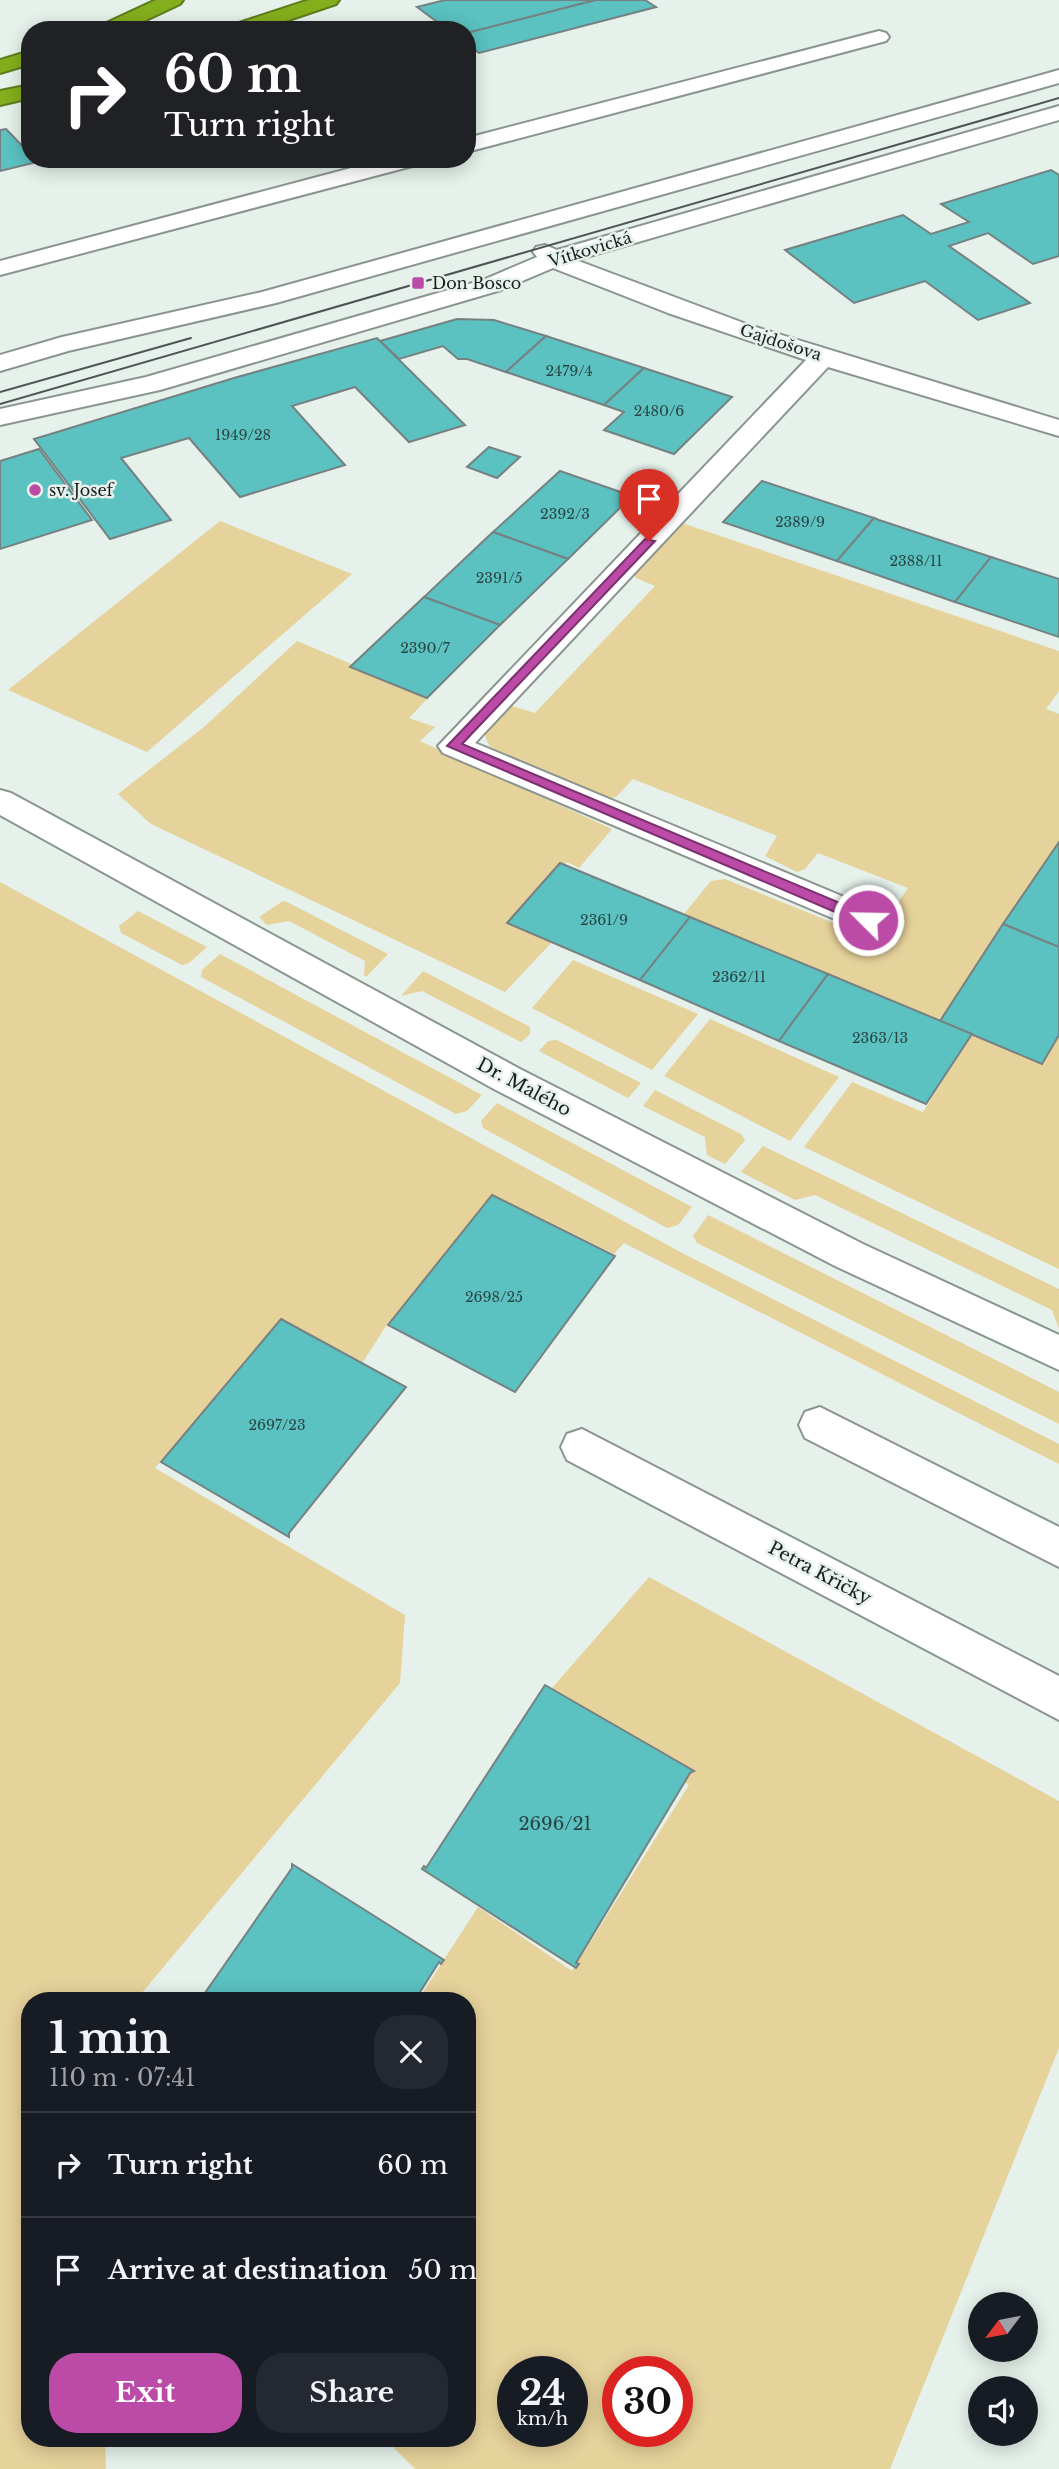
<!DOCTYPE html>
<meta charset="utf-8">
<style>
body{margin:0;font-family:"Libre Baskerville",serif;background:#242831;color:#f1f3f6;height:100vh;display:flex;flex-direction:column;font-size:26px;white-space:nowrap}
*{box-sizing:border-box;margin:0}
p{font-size:23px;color:#9ea1a6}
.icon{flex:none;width:38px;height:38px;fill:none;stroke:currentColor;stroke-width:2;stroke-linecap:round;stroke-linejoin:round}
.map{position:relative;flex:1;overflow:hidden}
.drawer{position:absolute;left:21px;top:1992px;width:455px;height:455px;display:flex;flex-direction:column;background:#171b24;border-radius:28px;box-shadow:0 4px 18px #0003}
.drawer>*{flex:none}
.top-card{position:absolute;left:21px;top:21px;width:455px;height:147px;border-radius:28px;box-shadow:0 4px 18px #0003;background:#202124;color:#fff;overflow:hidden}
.needle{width:46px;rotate:238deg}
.fabs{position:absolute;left:968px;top:2292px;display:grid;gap:14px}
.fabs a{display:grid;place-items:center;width:70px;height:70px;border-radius:50%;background:#171b24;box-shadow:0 4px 18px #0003;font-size:35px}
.speed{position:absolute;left:497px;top:2356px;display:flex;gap:14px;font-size:35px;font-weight:700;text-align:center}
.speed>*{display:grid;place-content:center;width:91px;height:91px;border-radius:50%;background:#171b24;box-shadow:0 4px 18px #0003;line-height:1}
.speed small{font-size:18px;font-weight:400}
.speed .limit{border:10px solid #d22;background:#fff;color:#111}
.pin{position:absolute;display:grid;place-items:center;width:60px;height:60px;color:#fff;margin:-72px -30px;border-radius:50% 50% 50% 0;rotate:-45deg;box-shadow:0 0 7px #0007}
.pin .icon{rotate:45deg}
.me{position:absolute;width:77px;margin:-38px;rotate:293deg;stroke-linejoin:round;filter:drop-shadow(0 0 5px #0008)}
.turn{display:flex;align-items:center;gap:24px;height:147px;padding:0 28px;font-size:32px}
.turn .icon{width:91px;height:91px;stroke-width:2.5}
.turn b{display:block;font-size:49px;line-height:60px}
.round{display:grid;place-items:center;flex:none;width:74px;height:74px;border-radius:28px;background:#242831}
.summary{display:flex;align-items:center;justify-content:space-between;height:119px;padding:0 28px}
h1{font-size:42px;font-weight:700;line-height:52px}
.cta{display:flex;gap:14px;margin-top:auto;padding:14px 28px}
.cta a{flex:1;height:80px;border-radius:28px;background:#bc4ba7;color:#fff;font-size:28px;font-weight:700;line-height:80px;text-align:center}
.cta a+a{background:#242831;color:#f1f3f6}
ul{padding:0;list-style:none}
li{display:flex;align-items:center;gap:21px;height:105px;padding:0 28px;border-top:2px solid #363941}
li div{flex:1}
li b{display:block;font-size:26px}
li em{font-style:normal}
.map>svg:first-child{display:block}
.green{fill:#e6d29b;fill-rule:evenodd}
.building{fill:#5bc1c1;stroke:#768282;stroke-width:2}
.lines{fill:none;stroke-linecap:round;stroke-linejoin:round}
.minor-casing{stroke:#8b958f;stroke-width:4}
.highway-casing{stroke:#5f7c1c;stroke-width:4}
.minor{fill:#fff;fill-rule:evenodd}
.highway{fill:#84af1c;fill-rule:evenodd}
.tram{stroke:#4f5552;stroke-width:2}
.route{fill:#bc4ba7;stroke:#7a316d;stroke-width:2}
.poi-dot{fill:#bc4ba7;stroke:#e5f1ea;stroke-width:2.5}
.labels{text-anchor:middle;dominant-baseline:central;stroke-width:5;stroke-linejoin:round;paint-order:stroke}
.number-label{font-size:14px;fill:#2a4644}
.far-street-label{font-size:16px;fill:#191d1b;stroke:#e5f1ea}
.far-poi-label{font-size:16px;fill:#191d1b;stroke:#e5f1ea;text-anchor:start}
.street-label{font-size:18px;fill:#191d1b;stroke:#e5f1ea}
.near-number-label{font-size:18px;fill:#2a4644}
</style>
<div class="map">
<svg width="1059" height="2469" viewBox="0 0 1059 2469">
<rect width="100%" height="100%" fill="#e5f1ea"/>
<g class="green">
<polygon points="220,521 352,574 147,752 8,690"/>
<polygon points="679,522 1059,651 1059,691 1046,709 1059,714 1059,842 940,1021 684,914 711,881 725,879 873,939 908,888 818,853 805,869 797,872 765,856 777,836 633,779 617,796 608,801 494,754 486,739 485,730 509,705 535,713 655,586 636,578 631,570"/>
<polygon points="297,641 429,697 409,718 435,727 420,741 612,829 579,868 567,862 515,921 555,939 505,992 151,824 118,794 204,727"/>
<polygon points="0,882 684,1254 1059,1444 1059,1464 624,1243 614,1254 493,1195 386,1326 363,1362 281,1320 155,1468 405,1615 400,1683 136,2000 30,2000 30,2438 105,2438 106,2469 0,2469"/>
<polygon points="283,901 287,902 388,954 366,977 364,975 365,961 289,921 267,925 259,917"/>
<polygon points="138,911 207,947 189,963 182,965 121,933 119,926"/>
<polygon points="220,954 482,1095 467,1111 456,1114 201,977 202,970"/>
<polygon points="573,960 698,1014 652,1070 532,1008"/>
<polygon points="423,971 530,1027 530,1034 521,1042 422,991 401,996"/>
<polygon points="710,1019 839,1077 790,1141 664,1076"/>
<polygon points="972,1034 1059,1035 1059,1269 804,1147 852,1082 923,1112"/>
<polygon points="557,1040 641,1083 628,1098 539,1051 548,1041"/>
<polygon points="655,1090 741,1134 745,1140 725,1164 707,1155 705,1137 643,1106"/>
<polygon points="497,1103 692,1207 678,1225 667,1228 483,1128 481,1121"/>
<polygon points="763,1146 1059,1289 1059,1329 1052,1310 815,1195 795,1200 741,1172"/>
<polygon points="708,1215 1059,1392 1059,1424 697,1243 693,1236"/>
<path d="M649,1577L1059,1801V2048L890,2469H415L384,2438H467V2000H418L478,1907L572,1971L689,1785L545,1696ZM513,2371H572V2431H513ZM618,2371H677V2431H618Z"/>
</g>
<g class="building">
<polygon points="445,0 596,0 467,33 467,30 448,30 417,7"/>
<polygon points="596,0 645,0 656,7 479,53 467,44 467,33"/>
<polygon points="6,129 30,154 30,159 37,162 0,171 0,130"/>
<polygon points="1051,170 1059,175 1059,256 1033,264 988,233 949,246 1030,303 978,320 925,281 854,303 785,250 903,215 931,234 969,222 941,204"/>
<polygon points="457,319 494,320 546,336 506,372 467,359 458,359 443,346 399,359 380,341"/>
<polygon points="546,336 644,368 604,405 506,372"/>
<polygon points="377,338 465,425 409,442 355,387 292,406 345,465 240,497 189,438 121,458 171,520 110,539 34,439 234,378"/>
<polygon points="644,368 732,397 674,454 604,430 624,412 604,405"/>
<polygon points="489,447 520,457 497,478 467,467"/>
<polygon points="39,449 92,520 0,549 0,461"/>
<polygon points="560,471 632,496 568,559 493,532"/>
<polygon points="762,481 874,518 837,561 723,522"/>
<polygon points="874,518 879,520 991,557 955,602 837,561"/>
<polygon points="493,532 568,559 500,625 424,597"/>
<polygon points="991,557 1059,579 1059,637 955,602"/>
<polygon points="424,597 500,625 427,698 350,667"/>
<polygon points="1059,842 1059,947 1003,924"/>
<polygon points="560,863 690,917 640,980 507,923"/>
<polygon points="690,917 828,974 779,1041 640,980"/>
<polygon points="1003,924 1059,947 1059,1035 1042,1064 940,1021"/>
<polygon points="828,974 972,1034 926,1104 779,1041"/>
<polygon points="492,1195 615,1256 515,1392 388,1325"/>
<polygon points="281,1319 406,1387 289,1533 289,1537 161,1462"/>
<polygon points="545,1685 694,1771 690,1773 576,1963 579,1964 576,1968 422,1869 424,1866 426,1868"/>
<polygon points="292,1864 444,1960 441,1964 439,1962 415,2000 200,2000 292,1868"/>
</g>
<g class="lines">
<g class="minor-casing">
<g id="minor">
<polygon points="879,31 886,33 889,37 886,41 467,152 467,138"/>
<polygon points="1059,70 1059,83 276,303 68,351 0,371 0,355 62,337 262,292"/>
<polygon points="1059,106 1059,120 576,260 749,325 1059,420 1059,436 828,367 475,743 880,912 885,920 880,928 868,932 856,928 443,753 438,746 806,360 668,313 553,268 501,290 160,390 0,425 0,409 146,377 483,280 537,257 533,252 536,247 545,245 557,250"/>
<polygon points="385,159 423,159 420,164 0,275 0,261"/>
<polygon points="0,790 11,793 520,1069 863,1244 1059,1335 1059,1370 835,1266 494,1089 0,815"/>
<polygon points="820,1407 1059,1527 1059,1567 805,1438 799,1425 805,1412"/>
<polygon points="582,1429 1059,1676 1059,1720 567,1460 561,1447 567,1434"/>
</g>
</g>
<g class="highway-casing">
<g id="highway">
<polygon points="156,0 183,0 180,4 125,30 97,30 100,26"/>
<polygon points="309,0 339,0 336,4 259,30 227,30 230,26"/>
<polygon points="30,51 30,64 0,73 0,60"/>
<polygon points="30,85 30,98 0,105 0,91"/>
</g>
</g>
<use href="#minor" class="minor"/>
<use href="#highway" class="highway"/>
<g class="tram">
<polyline points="0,392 191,338"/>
<polyline points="0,404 1059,98"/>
</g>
</g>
<polygon class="route" points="645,539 655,541 462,744 873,917 873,924 863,924 447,746"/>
<g class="poi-dot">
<rect x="411" y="276" width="14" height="14" rx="3.5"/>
<circle cx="35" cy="490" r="7"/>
</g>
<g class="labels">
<g class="number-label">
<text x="569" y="371">2479/4</text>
<text x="659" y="411">2480/6</text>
<text x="243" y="435">1949/28</text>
<text x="565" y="514">2392/3</text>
<text x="800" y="522">2389/9</text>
<text x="916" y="561">2388/11</text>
<text x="499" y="578">2391/5</text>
<text x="425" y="648">2390/7</text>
<text x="604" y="920">2361/9</text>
<text x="739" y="977">2362/11</text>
<text x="880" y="1038">2363/13</text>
<text x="494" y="1297">2698/25</text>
<text x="277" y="1425">2697/23</text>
</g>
<g class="far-street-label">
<text transform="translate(590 249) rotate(-17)">Vítkovická</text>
<text transform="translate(781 342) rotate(18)">Gajdošova</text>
</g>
<g class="far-poi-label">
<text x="432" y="283">Don Bosco</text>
<text x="49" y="490">sv. Josef</text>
</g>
<g class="street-label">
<text transform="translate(524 1087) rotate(28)">Dr. Malého</text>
<text transform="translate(820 1573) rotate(28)">Petra Křičky</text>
</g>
<g class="near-number-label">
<text x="555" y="1824">2696/21</text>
</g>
</g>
</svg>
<div class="fabs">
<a><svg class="needle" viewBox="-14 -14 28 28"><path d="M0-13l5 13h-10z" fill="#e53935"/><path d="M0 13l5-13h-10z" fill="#9ea1a6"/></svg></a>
<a><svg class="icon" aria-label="sound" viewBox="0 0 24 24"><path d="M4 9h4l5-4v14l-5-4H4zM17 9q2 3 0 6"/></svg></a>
</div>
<div class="speed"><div>24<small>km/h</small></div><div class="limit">30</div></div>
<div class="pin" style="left:649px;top:541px;background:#d93025"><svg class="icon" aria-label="arrive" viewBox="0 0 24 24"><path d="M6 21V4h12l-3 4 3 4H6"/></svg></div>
<svg class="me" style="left:868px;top:920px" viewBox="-20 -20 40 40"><circle r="17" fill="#bc4ba7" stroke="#fff" stroke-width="3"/><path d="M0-11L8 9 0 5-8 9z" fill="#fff"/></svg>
<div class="top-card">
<div class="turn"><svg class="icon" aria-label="right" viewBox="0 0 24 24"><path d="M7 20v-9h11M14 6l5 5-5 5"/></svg><div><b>60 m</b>Turn right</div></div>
</div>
<section class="drawer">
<div class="summary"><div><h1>1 min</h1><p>110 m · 07:41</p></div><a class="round"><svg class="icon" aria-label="close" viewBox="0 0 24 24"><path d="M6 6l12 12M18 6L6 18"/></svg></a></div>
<ul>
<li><svg class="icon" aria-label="right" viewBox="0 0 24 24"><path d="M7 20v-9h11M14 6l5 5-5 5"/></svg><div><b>Turn right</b></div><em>60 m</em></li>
<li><svg class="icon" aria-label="arrive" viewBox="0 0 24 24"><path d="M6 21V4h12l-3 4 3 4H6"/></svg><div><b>Arrive at destination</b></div><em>50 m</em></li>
</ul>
<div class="cta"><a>Exit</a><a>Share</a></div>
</section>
</div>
